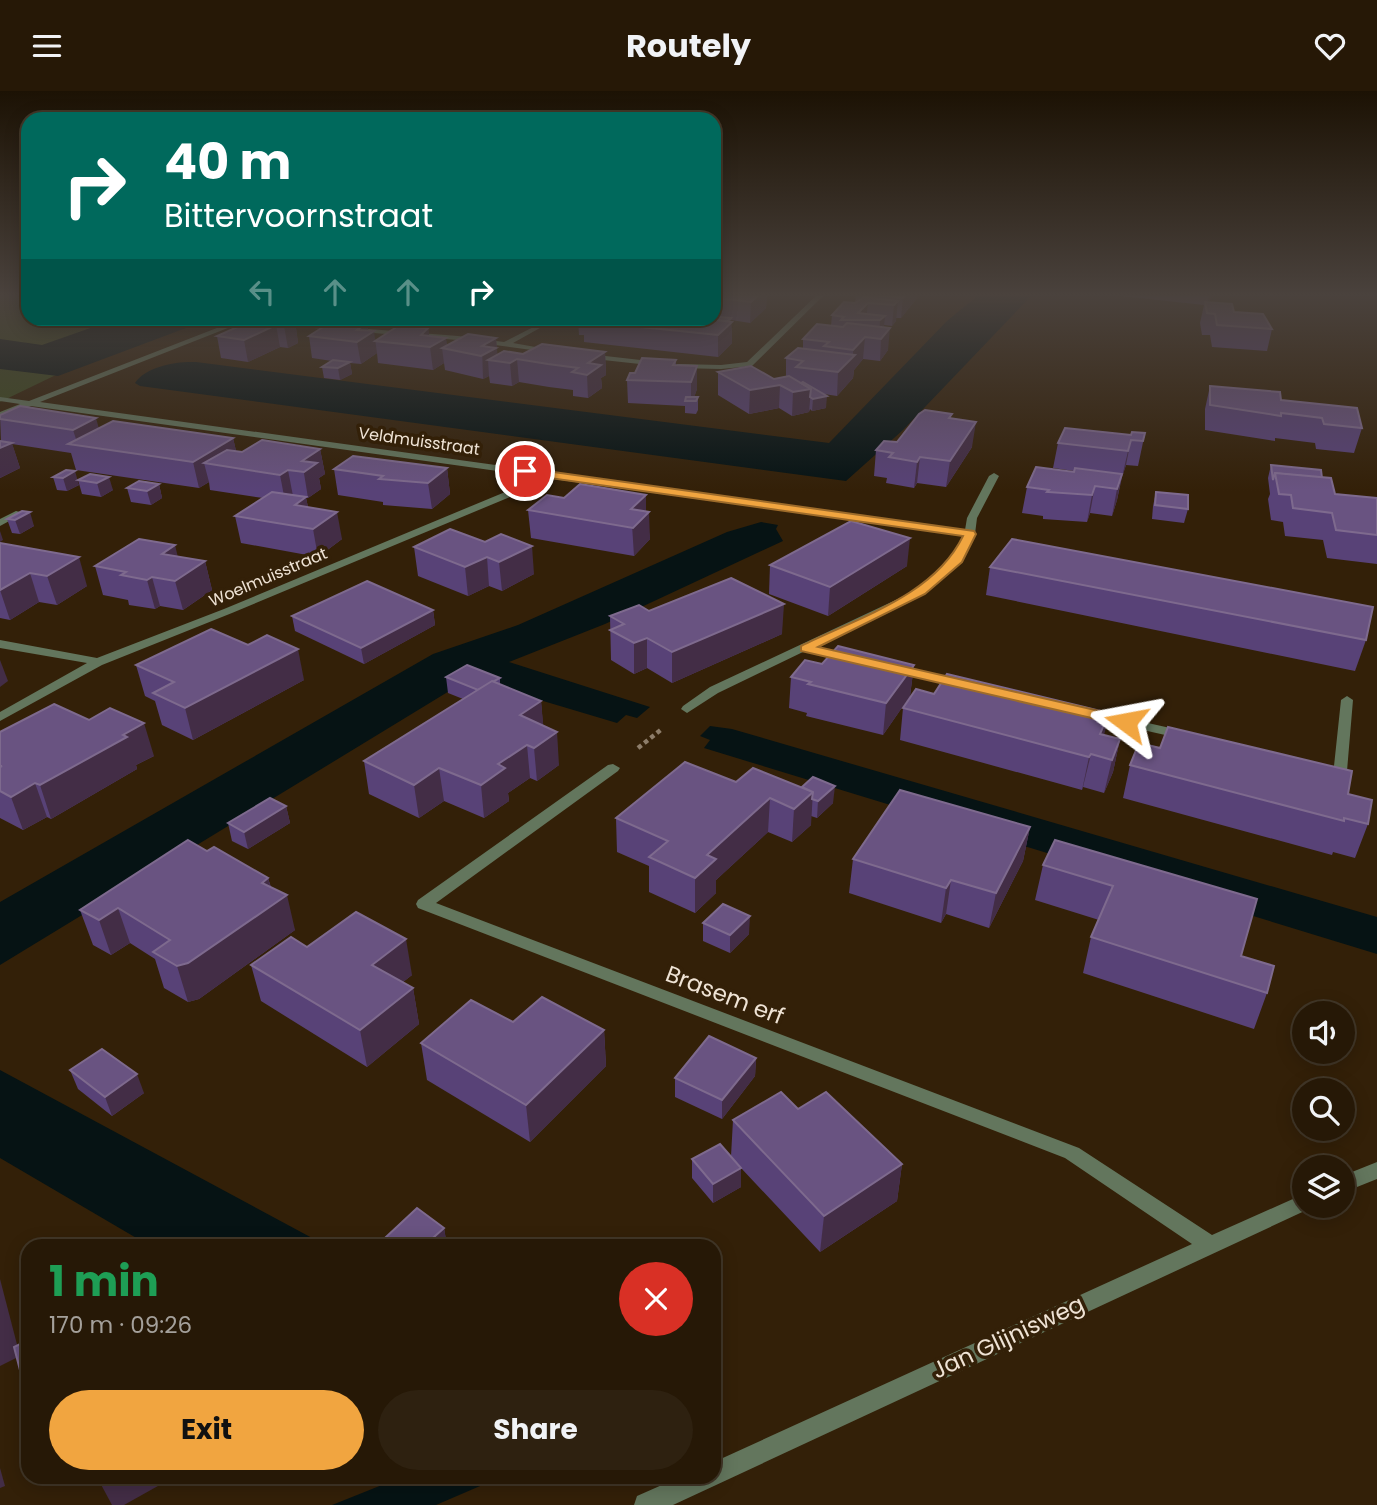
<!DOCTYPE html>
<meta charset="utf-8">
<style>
body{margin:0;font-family:Poppins,sans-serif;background:#2e2110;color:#f1f3f6;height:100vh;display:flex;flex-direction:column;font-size:26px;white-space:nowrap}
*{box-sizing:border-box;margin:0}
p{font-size:23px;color:#a4a09b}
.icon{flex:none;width:38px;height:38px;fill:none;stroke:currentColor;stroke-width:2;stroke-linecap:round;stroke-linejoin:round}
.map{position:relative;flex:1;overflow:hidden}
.side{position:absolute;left:21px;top:1148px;width:700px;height:245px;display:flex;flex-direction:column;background:#261806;border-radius:21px;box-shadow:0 4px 18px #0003,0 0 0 2px #423728}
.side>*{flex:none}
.hud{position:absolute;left:21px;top:21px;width:700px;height:214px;border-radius:21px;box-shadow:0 4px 18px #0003,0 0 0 2px #423728;background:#00695c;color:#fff;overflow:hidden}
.fabs{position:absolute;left:1292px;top:910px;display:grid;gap:14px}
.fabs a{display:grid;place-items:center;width:63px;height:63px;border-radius:50%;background:#261806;box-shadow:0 4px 18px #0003,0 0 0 2px #423728;font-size:35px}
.pin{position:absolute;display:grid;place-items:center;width:60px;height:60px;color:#fff;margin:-30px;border:4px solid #fff;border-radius:50%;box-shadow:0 2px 7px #0007}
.me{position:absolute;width:77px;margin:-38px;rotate:283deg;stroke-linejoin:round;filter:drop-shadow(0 0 5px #0008)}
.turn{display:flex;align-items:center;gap:24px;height:147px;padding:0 28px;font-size:32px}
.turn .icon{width:91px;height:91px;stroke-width:2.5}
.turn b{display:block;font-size:49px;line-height:60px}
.lanes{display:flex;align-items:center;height:66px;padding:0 28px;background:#0003;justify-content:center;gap:35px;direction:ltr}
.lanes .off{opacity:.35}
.round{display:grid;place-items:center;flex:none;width:74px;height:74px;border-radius:37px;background:#2e2110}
.overview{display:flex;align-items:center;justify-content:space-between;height:119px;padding:0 28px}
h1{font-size:42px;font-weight:700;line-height:52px;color:#1e9e55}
.primary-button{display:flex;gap:14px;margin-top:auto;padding:14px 28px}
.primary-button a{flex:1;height:80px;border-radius:42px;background:#f1a540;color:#111;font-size:28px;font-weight:700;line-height:80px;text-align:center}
.primary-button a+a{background:#2e2110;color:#f1f3f6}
header{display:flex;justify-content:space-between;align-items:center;height:91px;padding:0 28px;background:#261806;font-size:32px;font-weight:700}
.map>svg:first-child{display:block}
.green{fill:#3c491f}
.water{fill:#061314}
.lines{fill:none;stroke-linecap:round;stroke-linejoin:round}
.path{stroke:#8d7d6a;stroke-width:4.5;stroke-dasharray:4.5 3.5;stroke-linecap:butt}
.lane{fill:#63765d;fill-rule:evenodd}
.street{fill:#63765d;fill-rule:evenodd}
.wall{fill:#584277}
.shaded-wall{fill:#432d46}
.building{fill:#695381;stroke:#7e6a8e;stroke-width:2}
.route{fill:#f1a540;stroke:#9d6b2a;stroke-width:2}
.labels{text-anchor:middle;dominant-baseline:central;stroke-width:7;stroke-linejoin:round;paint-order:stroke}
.far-street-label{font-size:16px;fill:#efe3d5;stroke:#332008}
.near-street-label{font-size:23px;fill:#efe3d5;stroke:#332008}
</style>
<header><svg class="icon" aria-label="menu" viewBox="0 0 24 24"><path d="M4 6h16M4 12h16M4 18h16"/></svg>Routely<svg class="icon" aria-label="heart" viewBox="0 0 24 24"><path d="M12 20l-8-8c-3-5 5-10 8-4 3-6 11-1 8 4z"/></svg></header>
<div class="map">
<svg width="1377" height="1414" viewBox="0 0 1377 1414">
<rect width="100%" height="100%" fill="#332008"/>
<polygon class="green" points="0,202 28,202 28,228 205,228 60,282 0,311"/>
<g class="water">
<path d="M981,202H1034L903,339L846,390L140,295L135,292C146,275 178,270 196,271L829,352L947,230Z"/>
<polygon points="116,228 210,228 58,285 0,278 0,248 42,254"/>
<polygon points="761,431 778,434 776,438 783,450 605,533 509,571 650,616 637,627 626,624 617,632 469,588 0,874 0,811 433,563 518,534 727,441"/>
<polygon points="710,635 732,638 1377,826 1377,863 704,657 710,649 700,645"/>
<polygon points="0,979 327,1155 150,1155 0,1067"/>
<polygon points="402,1386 501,1386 436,1414 332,1414"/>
</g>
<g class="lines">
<polyline class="path" points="638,657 662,638"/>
<polygon class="lane" points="16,420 24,422 0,435 0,428"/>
<g class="street">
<polygon points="819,202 826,202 752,275 721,278 678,277 674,275 678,273 721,274 747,271"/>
<polygon points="240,228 458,245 504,251 549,228 556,228 513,252 558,260 554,262 458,249 243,231 40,311 965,439 967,427 989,385 994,382 999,385 977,427 975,443 962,471 925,503 815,556 852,564 852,570 848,571 805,560 718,602 687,622 681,618 683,615 710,596 917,499 953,467 964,445 553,388 232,522 102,574 0,630 0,621 87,572 0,557 0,549 97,567 224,518 541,386 31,315 0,327 0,321 20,313 0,310 0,306 29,310"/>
<polygon points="588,263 658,271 662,273 658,275 585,267 584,265"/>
<polygon points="895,574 965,590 967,593 961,597 891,581 889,578 891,575"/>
<polygon points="1347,605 1353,609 1347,680 1340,684 1320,680 1318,677 1320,674 1334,675 1341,609"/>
<polygon points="1090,619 1188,641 1190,644 1183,648 1085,626 1084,623"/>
<polygon points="613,673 620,677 618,680 436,812 1079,1057 1212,1144 1304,1103 1304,1115 1312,1115 1311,1117 673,1414 634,1414 637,1405 680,1386 714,1386 714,1371 1192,1153 1065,1067 418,817 416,813 418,809 608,674"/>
<polygon points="1377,1071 1377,1088 1342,1102 1342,1085"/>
</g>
</g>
<g class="wall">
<polygon points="714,202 767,202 766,217 750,232 731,229 732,252 718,266 584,251 584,244 579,244 578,228 705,228 716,229 717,228 717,207 723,203"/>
<polygon points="856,202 918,202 917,207 901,227 896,227 896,230 892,235 884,234 888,259 880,270 863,268 854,279 853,287 837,305 824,303 826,317 812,320 810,318 809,321 792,325 779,317 749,323 718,304 718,281 774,288 786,286 786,267 803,258 803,248 831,235 832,224 855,212"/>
<polygon points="1113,202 1212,202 1209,211 1272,238 1267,260 1212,256 1210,244 1202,244 1200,232 1204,214 1112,204"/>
<polygon points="442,228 517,228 499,236 479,233 470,237 443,233"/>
<polygon points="295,230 298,252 288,257 280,256 248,271 221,267 217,245 261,231"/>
<polygon points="428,237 429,245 447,255 496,247 497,264 605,261 606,284 601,287 602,297 588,307 573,305 573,299 549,296 519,291 512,295 490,292 489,285 483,288 445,279 444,272 433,279 378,272 377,262 361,273 350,272 352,283 340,289 324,287 322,276 332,270 312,267 309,245 368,239 376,250"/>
<polygon points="676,269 676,274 697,275 697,298 694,306 698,306 698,319 696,323 685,322 685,315 628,312 627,289 635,282"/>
<polygon points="1210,295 1281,309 1362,337 1354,362 1316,358 1315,352 1275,347 1275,350 1205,339 1205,318"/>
<polygon points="0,324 99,337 233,347 236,360 242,361 320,358 325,383 319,387 321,398 308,407 306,407 308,416 342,448 318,466 241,452 235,425 263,407 210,399 209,391 199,397 76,379 71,362 12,353 20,377 0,387 0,350 1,350"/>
<polygon points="951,328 972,356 946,396 917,392 914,397 886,392 887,387 874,385 876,359"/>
<polygon points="1145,342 1138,375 1126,374 1122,386 1117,409 1112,425 1090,422 1087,431 1043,428 1043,425 1022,422 1027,396 1074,381 1074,380 1053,377 1058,352"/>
<polygon points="1271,374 1322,386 1335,403 1377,407 1377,473 1327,467 1323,449 1285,445 1283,431 1271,429 1268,408 1270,403 1268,387"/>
<polygon points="447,377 450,403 432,418 383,414 383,411 338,404 334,378"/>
<polygon points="66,379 79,394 67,400 57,399 53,386"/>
<polygon points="90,383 113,399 101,406 82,403 78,389"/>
<polygon points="159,393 162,407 151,414 131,411 127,397"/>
<polygon points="1156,401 1188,418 1184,432 1152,428 1153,415"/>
<polygon points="646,404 646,420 650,448 634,465 531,447 528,419 564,407"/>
<polygon points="22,420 34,435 20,443 12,442 7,428"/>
<polygon points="450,438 534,483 502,500 489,495 468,505 418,485 414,456"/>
<polygon points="0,452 87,495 57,514 39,511 10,529 0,527"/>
<polygon points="178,466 205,470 212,499 183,519 160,515 155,518 129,514 128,509 103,504 95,475"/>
<polygon points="770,474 907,475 828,525 769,503"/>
<polygon points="990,476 1366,549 1355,580 986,504"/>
<polygon points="433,519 435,534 364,573 295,540 292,525"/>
<polygon points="649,520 782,543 672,592 647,577 634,583 611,569 610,525"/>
<polygon points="822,573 914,574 910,605 883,644 806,625 807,622 789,617 791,586"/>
<polygon points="136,574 304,589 193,649 162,634 155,610 145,605"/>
<polygon points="446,586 500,587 500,593 541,610 543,635 559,674 537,690 530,687 508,702 509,710 484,727 444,710 419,727 369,703 364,670 463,608 448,602"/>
<polygon points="903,617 1105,644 1120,648 1113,681 1104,702 1083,696 1082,699 900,649"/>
<polygon points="0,641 154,665 136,674 137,678 51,728 47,726 23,739 0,727"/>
<polygon points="1130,674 1348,703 1368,733 1355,767 1333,761 1332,764 1123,707"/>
<polygon points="736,691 833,712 817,727 811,725 811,734 792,751 768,741 716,789 716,802 695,822 649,801 649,775 617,761 616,727"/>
<polygon points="286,715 290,732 248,758 232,750 228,732"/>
<polygon points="1030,736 1023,770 989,837 946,823 941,832 849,802 853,768"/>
<polygon points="1055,749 1241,865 1267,902 1254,938 1083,882 1091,846 1099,829 1035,809 1043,774"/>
<polygon points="207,760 268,787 271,796 295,839 199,908 188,911 164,897 155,868 130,852 111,864 93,854 80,819"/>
<polygon points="703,832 749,843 730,862 703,850"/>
<polygon points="307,856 412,884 403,891 413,897 419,933 367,976 261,910 251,874"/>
<polygon points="513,931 604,939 606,975 530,1051 427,989 421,952"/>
<polygon points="756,967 755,985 722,1028 675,1006 675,987"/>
<polygon points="70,979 144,1002 112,1025 78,998"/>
<polygon points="798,1018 902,1073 897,1110 820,1161 741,1077 741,1096 713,1112 692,1087 692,1068 731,1065 733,1029"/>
<polygon points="444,1137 447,1155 386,1155 384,1148"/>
</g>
<g class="shaded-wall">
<polygon points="757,202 767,202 766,217 750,232 751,211"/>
<polygon points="907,202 918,202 917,207 901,227 903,207"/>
<polygon points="1210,202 1212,202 1211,207 1206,215"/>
<polygon points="898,210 896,230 892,235 894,214"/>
<polygon points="868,212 866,229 858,222"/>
<polygon points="885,225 883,246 890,237 888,259 880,270 881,248 879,248 880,229"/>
<polygon points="731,227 732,252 718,266 718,244"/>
<polygon points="469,228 478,228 479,233 470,237"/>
<polygon points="499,228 517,228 499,236"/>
<polygon points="295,230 298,252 288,257 284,235"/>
<polygon points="367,232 369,243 374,240 377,262 361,273 357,251 357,239"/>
<polygon points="276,234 280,256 248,271 244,249"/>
<polygon points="428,237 431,256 446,247 448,258 442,257 444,272 433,279 430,256 421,244"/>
<polygon points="865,246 863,268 854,279 853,287 837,305 838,281 853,266 853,259"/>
<polygon points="496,247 498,269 488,269 489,285 483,288 482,255"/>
<polygon points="605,261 606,284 601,287 602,297 588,307 587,284 588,272"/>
<polygon points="517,268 519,291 512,295 510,272"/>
<polygon points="350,271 352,283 340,289 338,277"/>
<polygon points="697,275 697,298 693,310 691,310 691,291"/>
<polygon points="780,294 779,317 749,323 750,299"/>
<polygon points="811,298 809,321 792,325 793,301"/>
<polygon points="827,305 826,317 812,320 813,308"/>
<polygon points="96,327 103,352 78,354 73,339"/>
<polygon points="976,331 972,356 946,396 950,370"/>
<polygon points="233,347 239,372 204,372 209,391 199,397 193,371"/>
<polygon points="1131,349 1126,374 1122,386 1128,360"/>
<polygon points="12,352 20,377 0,387 0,357"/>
<polygon points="320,358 325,383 319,387 321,398 308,407 302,370"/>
<polygon points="920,366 917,392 914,397 917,371"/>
<polygon points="447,377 450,403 432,418 428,392"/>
<polygon points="288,379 293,405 285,410 280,384"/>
<polygon points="75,380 79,394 67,400 63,387"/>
<polygon points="1122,383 1117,409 1112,425 1117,398"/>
<polygon points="109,386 113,399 101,406 97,392"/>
<polygon points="159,393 162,407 151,414 147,400"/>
<polygon points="1095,395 1090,422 1087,431 1092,404"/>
<polygon points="646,404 646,424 649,421 650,448 634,465 631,418"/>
<polygon points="306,406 311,433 295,414"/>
<polygon points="30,421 34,435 20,443 15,429"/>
<polygon points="337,421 342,448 318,466 313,438"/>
<polygon points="0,440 3,449 0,451"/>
<polygon points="910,447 907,475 828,525 830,496"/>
<polygon points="175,454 182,483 162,463"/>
<polygon points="532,455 534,483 502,500 499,471"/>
<polygon points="79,466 87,495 57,514 47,485"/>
<polygon points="487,466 489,495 468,505 465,476"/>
<polygon points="205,470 212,499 183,519 175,490"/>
<polygon points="30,482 39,511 10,529 0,499"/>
<polygon points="152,486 160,515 155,518 147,489"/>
<polygon points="784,513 782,543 672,592 672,561"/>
<polygon points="433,519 435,534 364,573 361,557"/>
<polygon points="647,547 647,577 634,583 634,552"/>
<polygon points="298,558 304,589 193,649 185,617"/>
<polygon points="0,569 8,590 0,596"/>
<polygon points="914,574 910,605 883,644 886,612"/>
<polygon points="541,610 544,642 520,624"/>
<polygon points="1109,622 1102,654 1100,643"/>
<polygon points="144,632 154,665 136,674 137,678 51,728 40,694 123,644"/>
<polygon points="557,641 559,674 537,690 534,657"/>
<polygon points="1120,648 1113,681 1104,702 1112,669"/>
<polygon points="527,654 530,687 508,702 509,710 484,727 481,694 498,673"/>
<polygon points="1091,663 1083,696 1082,699 1089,666"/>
<polygon points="439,677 444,710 419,727 414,694"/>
<polygon points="35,692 47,726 23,739 11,706"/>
<polygon points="835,695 833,712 817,727 818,710"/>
<polygon points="813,701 811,734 792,751 794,718"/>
<polygon points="770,707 768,741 716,789 716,802 695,822 695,787 707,764"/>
<polygon points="286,715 290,732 248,758 244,741"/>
<polygon points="1030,736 1023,770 989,837 996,802"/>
<polygon points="268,787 275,812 287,804 295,839 199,908 188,911 177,875"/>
<polygon points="951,789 946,823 941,832 946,797"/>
<polygon points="118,817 130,852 111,864 99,829"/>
<polygon points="750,825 749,843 730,862 730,844"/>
<polygon points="406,848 412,884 379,910 372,874"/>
<polygon points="413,897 419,933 367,976 360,939"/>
<polygon points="604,939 606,975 530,1051 526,1014"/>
<polygon points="756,967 755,985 722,1028 722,1009"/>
<polygon points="137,983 144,1002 112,1025 105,1006"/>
<polygon points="902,1073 897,1110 820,1161 824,1125"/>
<polygon points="741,1077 741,1096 713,1112 713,1093"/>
<polygon points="444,1137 447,1155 424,1155"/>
<polygon points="0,1188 20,1265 0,1275"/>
<polygon points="0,1377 5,1395 0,1397"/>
<polygon points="97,1386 174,1386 124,1414 112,1414"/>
</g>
<g class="building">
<polygon points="723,202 761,202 751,211 717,207"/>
<polygon points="866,202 907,202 903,207 866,203"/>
<polygon points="1191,202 1210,202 1209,204"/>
<polygon points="864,206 898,210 894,214 868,212 858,222 885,225 880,229 841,229 844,226 832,224 844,211 855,212"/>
<polygon points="1205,211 1232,213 1234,221 1263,223 1272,238 1217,234 1215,223 1207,222"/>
<polygon points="719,226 731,227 728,230 716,229"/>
<polygon points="269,228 295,230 284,235 276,234 244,249 217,245 251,230 261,231"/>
<polygon points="587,228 705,228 732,231 718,244 583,230"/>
<polygon points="334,229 367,232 357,239 374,240 357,251 309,245"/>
<polygon points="847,232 890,237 881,248 865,246 853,259 824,255 829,251 803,248 817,233 843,236"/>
<polygon points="398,235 428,237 421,244 446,247 430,256 375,250"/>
<polygon points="468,243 496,247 482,255 496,257 481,265 442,257"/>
<polygon points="542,253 605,261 588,272 601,274 587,284 572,281 578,277 548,273 517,268 510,272 488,269 504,260 523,263"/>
<polygon points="798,257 855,264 838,281 796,276 803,270 786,267"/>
<polygon points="642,267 676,269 673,274 697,275 691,291 627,289 630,282 635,282"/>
<polygon points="333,269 350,271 338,277 322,276"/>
<polygon points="751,275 774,288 789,285 811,298 793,301 780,294 750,299 718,281"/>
<polygon points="803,291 827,305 813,308 810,306 811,298 801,292"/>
<polygon points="1210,295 1280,301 1281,309 1357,317 1362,337 1324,333 1322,327 1281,322 1281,325 1210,314"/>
<polygon points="686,306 698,306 696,310 685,310"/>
<polygon points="20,315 96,327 73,339 0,328 0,324"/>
<polygon points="925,319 952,323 949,327 976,331 950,370 920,366 917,371 889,366 893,362 876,359 884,350 897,351 919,323"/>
<polygon points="113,330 233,347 193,371 68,353"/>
<polygon points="1065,337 1131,344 1132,341 1145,342 1143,350 1131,349 1128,360 1058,352"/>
<polygon points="262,349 320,358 302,370 317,372 304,381 288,379 280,384 204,372 227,359 242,361"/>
<polygon points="0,350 12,352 0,357"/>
<polygon points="353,365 447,377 428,392 379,388 383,385 334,378"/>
<polygon points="1271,374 1321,379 1322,387 1275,382 1273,389"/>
<polygon points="1036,376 1074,381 1075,377 1122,383 1117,398 1095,395 1092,404 1047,401 1049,399 1027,396"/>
<polygon points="66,379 75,380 63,387 53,386"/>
<polygon points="1275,382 1331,387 1335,403 1377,407 1377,444 1336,439 1332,422 1293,417 1291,404 1279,403"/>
<polygon points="90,383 109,386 97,392 78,389"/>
<polygon points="139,390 159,393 147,400 127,397"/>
<polygon points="580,393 646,404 631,418 649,421 633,437 528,419 547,404 564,407"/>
<polygon points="272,401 306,406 295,414 337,421 313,438 235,425"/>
<polygon points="1156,401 1188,404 1188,418 1155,414"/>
<polygon points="22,420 30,421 15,429 7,428"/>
<polygon points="851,430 910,447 830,496 770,474"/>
<polygon points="450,438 485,451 501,443 532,455 499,471 487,466 465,476 414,456"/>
<polygon points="139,448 175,454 162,463 205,470 175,490 152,486 147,489 121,484 126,481 95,475"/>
<polygon points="1012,448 1373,516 1366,549 990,476"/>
<polygon points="0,452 79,466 47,485 30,482 0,499"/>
<polygon points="731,487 784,513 672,561 647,547 634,552 610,539 624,533 610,525 639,514 649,520"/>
<polygon points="367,490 433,519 361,557 292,525"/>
<polygon points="211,538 248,554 267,544 298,558 185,617 153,602 174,591 136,574"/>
<polygon points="838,555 914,574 886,612 808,593 811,591 791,586 805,569 822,573"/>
<polygon points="467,574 500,587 478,599 446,586"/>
<polygon points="947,583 1109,622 1100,643 1120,648 1112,669 1091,663 1089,666 903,617 916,598 934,603"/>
<polygon points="492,590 541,610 520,624 557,641 534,657 527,654 498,673 505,677 481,694 439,677 414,694 364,670"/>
<polygon points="54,613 89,629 110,617 144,632 123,644 127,646 40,694 35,692 11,706 0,700 0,676 2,675 0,675 0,641"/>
<polygon points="1168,636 1352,680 1348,703 1372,709 1368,733 1344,727 1344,730 1130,674 1139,652 1160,657"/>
<polygon points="685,671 736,691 753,677 813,701 794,718 770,707 707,764 716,768 695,787 649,766 668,750 616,727"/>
<polygon points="813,686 835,695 818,710 812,708 813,701 802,696"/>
<polygon points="900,699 1030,736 996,802 951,789 946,797 853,768"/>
<polygon points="270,707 286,715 244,741 228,732"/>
<polygon points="188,749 207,760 214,756 268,787 262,792 287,804 188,872 177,875 153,861 170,849 118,817 99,829 80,819"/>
<polygon points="1055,749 1257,808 1241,865 1274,875 1267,902 1091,846 1113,795 1043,774"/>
<polygon points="723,813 750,825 730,844 703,832"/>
<polygon points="356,821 406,848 372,874 413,897 360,939 251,874 291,846 307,856"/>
<polygon points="542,906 604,939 526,1014 421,952 471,909 513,931"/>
<polygon points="709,945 756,967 722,1009 675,987"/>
<polygon points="102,958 137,983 105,1006 70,979"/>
<polygon points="781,1001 798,1018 826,1001 902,1073 824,1125 733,1029"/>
<polygon points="720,1053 741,1077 713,1093 692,1068"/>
<polygon points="417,1117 444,1137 424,1155 394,1155 384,1148"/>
<polygon points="28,1249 28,1310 14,1256"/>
</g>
<linearGradient id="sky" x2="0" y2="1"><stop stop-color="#1c1204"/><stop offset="0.51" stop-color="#4a423d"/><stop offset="1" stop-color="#4a423d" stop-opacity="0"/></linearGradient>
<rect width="1377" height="400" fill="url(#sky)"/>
<path class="route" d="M525,377L974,440L976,443L962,471L925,503L818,556L1126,626L1133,631L1126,635L801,560V555C857,527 934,505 963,445L521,383V378Z"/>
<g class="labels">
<g class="far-street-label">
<text transform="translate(419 350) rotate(8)">Veldmuisstraat</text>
<text transform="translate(268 486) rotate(-23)">Woelmuisstraat</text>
</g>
<g class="near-street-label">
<text transform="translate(725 904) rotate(21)">Brasem erf</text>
<text transform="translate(1008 1246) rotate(-25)">Jan Glijnisweg</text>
</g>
</g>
</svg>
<div class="fabs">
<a><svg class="icon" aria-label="sound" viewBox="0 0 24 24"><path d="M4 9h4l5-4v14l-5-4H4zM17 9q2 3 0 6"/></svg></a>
<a><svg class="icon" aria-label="search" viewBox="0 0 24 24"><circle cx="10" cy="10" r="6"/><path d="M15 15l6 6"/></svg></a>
<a><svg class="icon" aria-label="layers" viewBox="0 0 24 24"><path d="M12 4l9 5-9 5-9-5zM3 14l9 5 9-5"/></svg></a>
</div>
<div class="pin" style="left:525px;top:380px;background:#d93025"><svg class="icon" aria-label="arrive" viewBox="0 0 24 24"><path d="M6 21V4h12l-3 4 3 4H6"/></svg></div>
<svg class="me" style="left:1126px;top:631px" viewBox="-20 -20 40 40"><path d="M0-17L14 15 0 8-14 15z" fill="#f1a540" stroke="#fff" stroke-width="4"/></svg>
<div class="hud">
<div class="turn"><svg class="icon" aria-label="right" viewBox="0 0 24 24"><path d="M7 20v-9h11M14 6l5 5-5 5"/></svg><div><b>40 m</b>Bittervoornstraat</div></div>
<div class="lanes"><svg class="icon off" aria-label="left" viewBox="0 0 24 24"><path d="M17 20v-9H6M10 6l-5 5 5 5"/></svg><svg class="icon off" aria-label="ahead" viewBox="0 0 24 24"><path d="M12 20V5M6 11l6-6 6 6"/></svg><svg class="icon off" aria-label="ahead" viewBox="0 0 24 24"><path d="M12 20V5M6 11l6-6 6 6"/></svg><svg class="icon" aria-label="right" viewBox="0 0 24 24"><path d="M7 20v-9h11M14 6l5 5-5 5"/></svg></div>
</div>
<section class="side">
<div class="overview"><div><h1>1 min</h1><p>170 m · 09:26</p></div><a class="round" style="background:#d93025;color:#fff"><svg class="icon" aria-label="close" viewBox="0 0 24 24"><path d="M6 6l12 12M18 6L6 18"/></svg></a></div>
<div class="primary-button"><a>Exit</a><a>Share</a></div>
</section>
</div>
